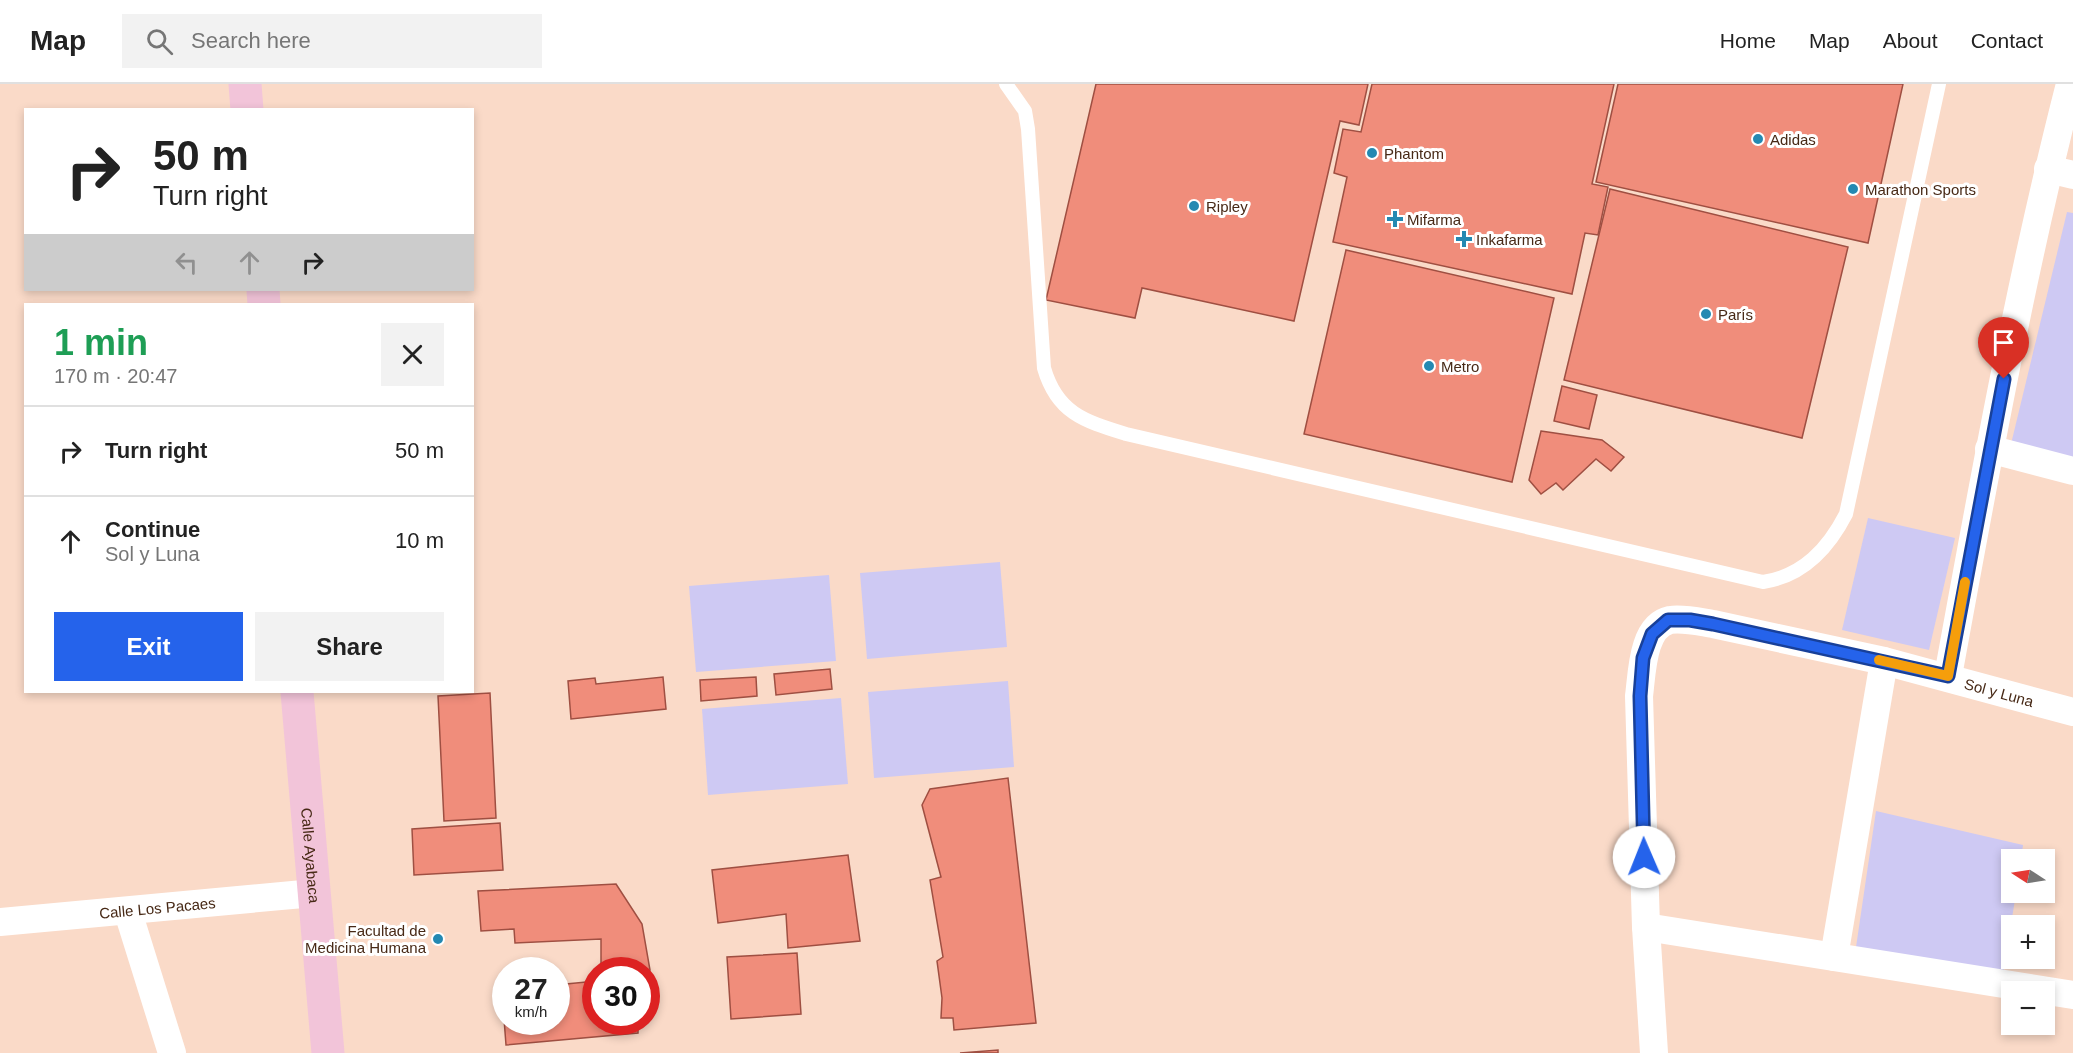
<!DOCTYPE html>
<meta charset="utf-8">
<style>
body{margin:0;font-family:Arial,sans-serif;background:#f2f2f2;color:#222;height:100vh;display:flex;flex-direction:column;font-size:22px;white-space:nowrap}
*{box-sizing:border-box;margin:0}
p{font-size:20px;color:#767676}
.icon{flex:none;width:33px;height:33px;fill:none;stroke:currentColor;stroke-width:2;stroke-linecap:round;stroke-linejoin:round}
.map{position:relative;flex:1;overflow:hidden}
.drawer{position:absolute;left:24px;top:219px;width:450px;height:390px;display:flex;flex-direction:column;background:#fff;border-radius:0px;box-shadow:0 3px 9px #0003}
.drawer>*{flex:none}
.top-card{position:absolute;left:24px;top:24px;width:450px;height:183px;border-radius:0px;box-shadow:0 3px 9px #0003;background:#fff;color:#222;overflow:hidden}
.needle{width:39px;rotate:282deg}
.controls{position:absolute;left:2001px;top:765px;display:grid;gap:12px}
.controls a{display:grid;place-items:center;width:54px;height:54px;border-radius:0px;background:#fff;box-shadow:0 3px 9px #0003;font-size:30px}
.speed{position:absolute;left:492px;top:873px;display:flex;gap:12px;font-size:30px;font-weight:700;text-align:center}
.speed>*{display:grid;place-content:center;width:78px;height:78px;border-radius:50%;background:#fff;box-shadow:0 3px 9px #0003;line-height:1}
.speed small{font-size:15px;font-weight:400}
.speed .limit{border:9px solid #d22;background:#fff;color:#111}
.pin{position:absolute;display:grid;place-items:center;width:51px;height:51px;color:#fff;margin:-62px -26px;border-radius:50% 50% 50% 0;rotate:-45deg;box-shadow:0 0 6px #0007}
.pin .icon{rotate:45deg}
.me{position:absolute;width:66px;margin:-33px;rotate:359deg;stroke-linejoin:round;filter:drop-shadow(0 0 4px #0008)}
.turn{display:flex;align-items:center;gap:21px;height:126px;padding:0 30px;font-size:27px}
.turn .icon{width:78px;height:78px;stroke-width:2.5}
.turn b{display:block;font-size:42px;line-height:51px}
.lanes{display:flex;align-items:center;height:57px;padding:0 30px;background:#0003;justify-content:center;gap:30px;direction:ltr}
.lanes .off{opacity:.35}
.round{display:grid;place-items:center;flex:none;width:63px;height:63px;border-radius:0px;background:#f2f2f2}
.head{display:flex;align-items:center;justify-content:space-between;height:102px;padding:0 30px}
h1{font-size:36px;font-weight:600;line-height:45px;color:#1e9e55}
.action{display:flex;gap:12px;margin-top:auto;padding:12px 30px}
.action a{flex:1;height:69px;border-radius:0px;background:#2563eb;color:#fff;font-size:24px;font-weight:600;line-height:69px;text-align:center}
.action a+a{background:#f2f2f2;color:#222}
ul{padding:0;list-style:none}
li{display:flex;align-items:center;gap:18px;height:90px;padding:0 30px;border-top:2px solid #e0e0e0}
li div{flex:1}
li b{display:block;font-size:22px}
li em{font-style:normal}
header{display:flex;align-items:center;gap:36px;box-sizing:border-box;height:84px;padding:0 30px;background:#fff;border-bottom:2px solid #e0e0e0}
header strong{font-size:28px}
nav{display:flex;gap:33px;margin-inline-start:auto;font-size:21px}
.search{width:420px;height:54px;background:#f2f2f2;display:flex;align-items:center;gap:15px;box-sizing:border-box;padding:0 21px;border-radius:0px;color:#767676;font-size:22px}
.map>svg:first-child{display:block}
.green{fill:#cec9f3}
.building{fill:#f08d7b;stroke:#9f4f42;stroke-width:1.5}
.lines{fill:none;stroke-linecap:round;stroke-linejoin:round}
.lane{stroke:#fff;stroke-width:14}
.street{stroke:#fff;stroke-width:28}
.primary{stroke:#f2c4d9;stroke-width:33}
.route-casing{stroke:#184099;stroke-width:15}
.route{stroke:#2563eb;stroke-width:10}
.slow{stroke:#f59e0b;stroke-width:10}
.poi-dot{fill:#2489b2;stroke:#fff;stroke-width:2}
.labels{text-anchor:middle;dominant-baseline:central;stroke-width:6;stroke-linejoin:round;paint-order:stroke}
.poi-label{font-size:15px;fill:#472916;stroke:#fff;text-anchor:start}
.street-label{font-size:15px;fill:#472916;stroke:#fff}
</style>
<header>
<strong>Map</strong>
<div class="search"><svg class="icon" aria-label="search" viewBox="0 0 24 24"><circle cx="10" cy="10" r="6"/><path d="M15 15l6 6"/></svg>Search here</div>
<nav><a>Home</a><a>Map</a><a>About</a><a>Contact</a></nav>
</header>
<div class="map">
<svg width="2073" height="969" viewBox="0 0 2073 969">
<rect width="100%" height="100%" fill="#fadac8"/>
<g class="green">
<polygon points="2067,128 2073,129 2073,374 2011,360"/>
<polygon points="1868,434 1955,454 1929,566 1842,546"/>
<polygon points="1000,478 1007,563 867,575 860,489"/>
<polygon points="829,491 836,577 696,588 689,502"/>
<polygon points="1008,597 1014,683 874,694 868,608"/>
<polygon points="841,614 848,700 708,711 702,625"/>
<polygon points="1876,727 2023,761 2021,775 2012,776 2012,808 2016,809 2003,891 1855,870"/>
</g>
<g class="building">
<polygon points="1096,0 1368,0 1359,41 1340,37 1294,237 1142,204 1135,234 1046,216"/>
<polygon points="1372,0 1614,0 1592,100 1608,103 1598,151 1585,149 1572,210 1333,158 1347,93 1334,89 1343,45 1361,48"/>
<polygon points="1618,0 1903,0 1868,159 1596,98"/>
<polygon points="1610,105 1848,163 1802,354 1564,296"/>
<polygon points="1346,166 1554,214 1512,398 1304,350"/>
<polygon points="1562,302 1597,311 1589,345 1554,337"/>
<polygon points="1541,347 1602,356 1624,373 1611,387 1596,375 1563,406 1556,399 1541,410 1529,396"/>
<polygon points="830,585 832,605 776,611 774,590"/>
<polygon points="663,593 666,625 571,635 568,597 595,594 596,600"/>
<polygon points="756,593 757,612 701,617 700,596"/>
<polygon points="490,609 496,734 444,737 438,612"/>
<polygon points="1008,694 1036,939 954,946 953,934 941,934 942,914 937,877 943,873 930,796 941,793 922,721 930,705"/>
<polygon points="500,739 503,786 414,791 412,745"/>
<polygon points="848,771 860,857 788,864 786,830 718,839 712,786"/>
<polygon points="616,800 642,840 650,886 646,891 646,886 601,886 601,855 515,859 514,845 481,847 478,807"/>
<polygon points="797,869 801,930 731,935 727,873"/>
<polygon points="596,897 596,938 638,938 638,949 506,961 502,908 506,907 506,938 556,938 556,901"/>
<polygon points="998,966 998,969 960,969"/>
</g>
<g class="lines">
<path class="lane" d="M1006,0L1025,27L1028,45L1044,284C1057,329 1084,337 1126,350L1763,498C1803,492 1828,465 1846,430L1939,0"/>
<g class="street">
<polyline points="2048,85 2073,91"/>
<polyline points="1989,365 2073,387"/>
<path d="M1948,592C1984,394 2020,195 2070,0"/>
<polyline points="128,828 172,969"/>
<path id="s1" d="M0,838L314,809"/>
<polyline points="1646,843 2073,911"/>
<polyline points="1834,873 1884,577"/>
<path id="s2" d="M1654,969L1646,843L1639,612C1642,590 1642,542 1670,536C1684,534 1700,538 1713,540L1884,577L2073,628"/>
</g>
<g class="primary">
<polyline points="245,0 247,26"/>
<polyline points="263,206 264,220"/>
<path id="s3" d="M297,608L328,969"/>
</g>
</g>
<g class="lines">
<g class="route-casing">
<polyline id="route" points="1644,773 1640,612 1643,574 1652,550 1668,536 1690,536 1713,540 1948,592 2004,295"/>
</g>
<use href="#route" class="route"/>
<polyline class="slow" points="1879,576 1948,592 1965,498"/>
</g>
<g class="poi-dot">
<circle cx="1758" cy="55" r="6"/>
<circle cx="1372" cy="69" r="6"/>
<circle cx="1853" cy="105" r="6"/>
<circle cx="1194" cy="122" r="6"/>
<path d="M1392 126h6v6h6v6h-6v6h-6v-6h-6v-6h6z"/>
<path d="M1461 146h6v6h6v6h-6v6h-6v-6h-6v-6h6z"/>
<circle cx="1706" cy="230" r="6"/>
<circle cx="1429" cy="282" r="6"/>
<circle cx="438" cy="855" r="6"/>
</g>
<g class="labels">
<g class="poi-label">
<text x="1770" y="55">Adidas</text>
<text x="1384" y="69">Phantom</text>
<text x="1865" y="105">Marathon Sports</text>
<text x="1206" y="122">Ripley</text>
<text x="1407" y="135">Mifarma</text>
<text x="1476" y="155">Inkafarma</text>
<text x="1718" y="230">París</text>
<text x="1441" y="282">Metro</text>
<text x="426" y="846" text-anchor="end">Facultad de<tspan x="426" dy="17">Medicina Humana</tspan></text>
</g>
<g class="street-label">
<text stroke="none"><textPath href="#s2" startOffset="782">Sol y Luna</textPath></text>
<text stroke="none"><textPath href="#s3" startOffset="164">Calle Ayabaca</textPath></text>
<text stroke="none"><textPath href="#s1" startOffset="158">Calle Los Pacaes</textPath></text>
</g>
</g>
</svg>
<div class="controls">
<a><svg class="needle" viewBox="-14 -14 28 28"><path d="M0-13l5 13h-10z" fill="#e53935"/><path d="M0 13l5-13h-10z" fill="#767676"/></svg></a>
<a>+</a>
<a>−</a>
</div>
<div class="speed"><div>27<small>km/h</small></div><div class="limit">30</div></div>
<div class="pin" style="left:2004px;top:295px;background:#d93025"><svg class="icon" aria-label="arrive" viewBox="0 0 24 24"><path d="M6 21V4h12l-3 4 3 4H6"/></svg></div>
<svg class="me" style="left:1644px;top:773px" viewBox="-20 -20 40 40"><circle r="19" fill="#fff"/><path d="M0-13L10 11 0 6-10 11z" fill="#2563eb"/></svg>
<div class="top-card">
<div class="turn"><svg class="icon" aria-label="right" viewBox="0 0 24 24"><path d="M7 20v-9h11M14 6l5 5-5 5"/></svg><div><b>50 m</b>Turn right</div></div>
<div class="lanes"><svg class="icon off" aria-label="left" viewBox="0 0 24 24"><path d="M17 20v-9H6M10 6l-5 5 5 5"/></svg><svg class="icon off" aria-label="ahead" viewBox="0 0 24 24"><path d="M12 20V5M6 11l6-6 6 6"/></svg><svg class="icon" aria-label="right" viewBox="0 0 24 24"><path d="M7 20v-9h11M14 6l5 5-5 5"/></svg></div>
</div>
<section class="drawer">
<div class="head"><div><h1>1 min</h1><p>170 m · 20:47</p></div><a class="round"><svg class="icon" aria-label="close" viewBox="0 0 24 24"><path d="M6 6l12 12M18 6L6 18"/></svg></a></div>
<ul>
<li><svg class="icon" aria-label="right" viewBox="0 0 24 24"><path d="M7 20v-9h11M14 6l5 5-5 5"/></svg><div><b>Turn right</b></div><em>50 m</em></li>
<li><svg class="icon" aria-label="ahead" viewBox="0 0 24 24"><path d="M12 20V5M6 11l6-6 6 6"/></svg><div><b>Continue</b><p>Sol y Luna</p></div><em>10 m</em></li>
</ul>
<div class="action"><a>Exit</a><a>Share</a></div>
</section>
</div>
